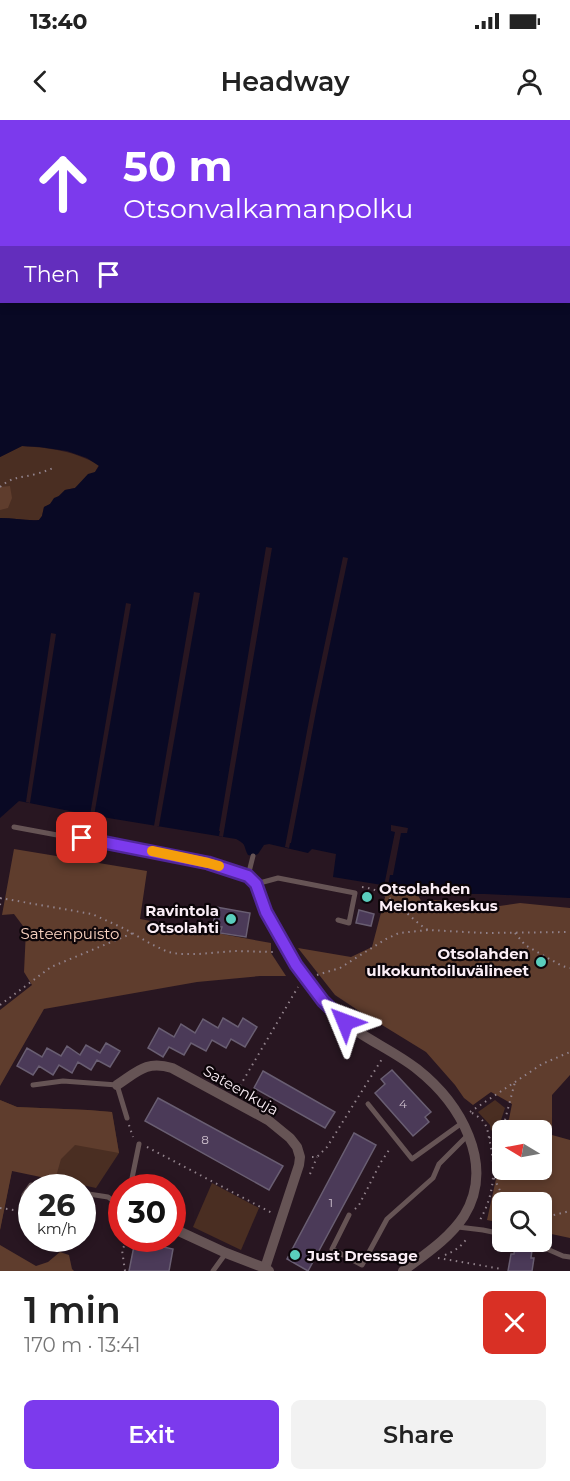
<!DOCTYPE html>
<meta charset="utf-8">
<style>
body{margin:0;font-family:Montserrat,sans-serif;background:#f2f2f2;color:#222;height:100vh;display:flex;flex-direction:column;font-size:22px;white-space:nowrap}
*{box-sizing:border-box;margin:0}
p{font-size:20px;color:#767676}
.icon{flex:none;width:33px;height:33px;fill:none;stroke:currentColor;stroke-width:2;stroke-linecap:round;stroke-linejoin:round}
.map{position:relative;height:1151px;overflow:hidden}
.details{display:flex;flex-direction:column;background:#fff;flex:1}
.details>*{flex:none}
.top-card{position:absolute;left:0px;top:0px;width:570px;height:183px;box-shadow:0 3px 9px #0003;background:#7c3aed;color:#fff;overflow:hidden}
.needle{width:39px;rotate:280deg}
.fabs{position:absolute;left:492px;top:1000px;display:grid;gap:12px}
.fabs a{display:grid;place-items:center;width:60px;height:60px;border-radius:9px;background:#fff;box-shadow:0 3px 9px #0003;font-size:30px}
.speed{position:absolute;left:18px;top:1054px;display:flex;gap:12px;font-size:30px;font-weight:700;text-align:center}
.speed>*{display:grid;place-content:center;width:78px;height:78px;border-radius:50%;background:#fff;box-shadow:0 3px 9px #0003;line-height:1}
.speed small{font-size:15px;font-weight:400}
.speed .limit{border:9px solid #d22;background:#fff;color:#111}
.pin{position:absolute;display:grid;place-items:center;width:51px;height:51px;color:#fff;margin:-26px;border-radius:12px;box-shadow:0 3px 9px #0006}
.me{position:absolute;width:66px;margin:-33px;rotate:314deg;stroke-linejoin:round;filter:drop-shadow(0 0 4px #0008)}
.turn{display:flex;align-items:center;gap:21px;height:126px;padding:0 24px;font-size:27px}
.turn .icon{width:78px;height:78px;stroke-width:2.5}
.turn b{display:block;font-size:42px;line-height:51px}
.then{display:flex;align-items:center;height:57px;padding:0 24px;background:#0003;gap:12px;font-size:22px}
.round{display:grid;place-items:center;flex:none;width:63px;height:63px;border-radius:9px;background:#f2f2f2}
.summary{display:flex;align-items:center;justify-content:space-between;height:102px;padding:0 24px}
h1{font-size:36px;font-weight:600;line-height:45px}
.primary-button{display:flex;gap:12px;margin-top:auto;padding:12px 24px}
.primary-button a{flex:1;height:69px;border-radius:9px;background:#7c3aed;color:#fff;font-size:24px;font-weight:600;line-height:69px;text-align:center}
.primary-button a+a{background:#f2f2f2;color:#222}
.status{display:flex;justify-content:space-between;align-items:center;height:42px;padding:0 30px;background:#fff;direction:ltr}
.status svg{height:16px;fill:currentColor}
header{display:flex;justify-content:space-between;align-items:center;height:78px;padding:0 24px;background:#fff;font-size:27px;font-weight:600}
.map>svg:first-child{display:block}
.green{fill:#4a2e22}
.forest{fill:#5f3d2d;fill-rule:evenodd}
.water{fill:#090924}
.pier{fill:#281621}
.building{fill:#4b3a58;stroke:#695e72;stroke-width:1.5}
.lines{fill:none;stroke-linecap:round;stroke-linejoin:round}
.path{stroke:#92838c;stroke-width:2;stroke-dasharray:1.5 4.5;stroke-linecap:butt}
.service{stroke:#665455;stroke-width:5}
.minor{stroke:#665455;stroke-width:10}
.route-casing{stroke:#51269a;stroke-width:15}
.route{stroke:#7c3aed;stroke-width:10}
.slow{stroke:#f59e0b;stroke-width:10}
.poi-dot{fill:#5acebd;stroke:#0c0509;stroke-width:2}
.labels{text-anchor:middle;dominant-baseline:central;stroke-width:4.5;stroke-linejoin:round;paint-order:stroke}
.number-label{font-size:12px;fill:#cfc1ce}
.poi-label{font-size:15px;font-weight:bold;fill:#fbeef6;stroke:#0c0509;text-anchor:start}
.park-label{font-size:15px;fill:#fbd4c2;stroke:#0c0509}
.street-label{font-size:15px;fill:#fbeef6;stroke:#0c0509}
</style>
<div class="status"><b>13:40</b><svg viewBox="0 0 49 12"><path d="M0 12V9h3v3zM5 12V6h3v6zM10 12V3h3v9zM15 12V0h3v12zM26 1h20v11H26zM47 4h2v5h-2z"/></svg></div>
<header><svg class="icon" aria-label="back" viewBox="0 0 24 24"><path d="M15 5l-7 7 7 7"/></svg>Headway<svg class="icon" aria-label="person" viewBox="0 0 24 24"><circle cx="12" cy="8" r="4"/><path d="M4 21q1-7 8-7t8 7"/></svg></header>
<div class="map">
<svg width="570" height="1151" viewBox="0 0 570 1151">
<rect width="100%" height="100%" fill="#281621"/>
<g class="green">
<path d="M22,326C51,328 74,331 99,345L95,352L75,368L65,370L50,384L44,387L42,396L39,400C26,401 13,398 0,398V337Z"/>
<polygon points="0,980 17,987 88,990 112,992 119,1033 96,1068 12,1050 0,1110"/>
<polygon points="495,980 505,988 501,1000 491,1011 490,1005 478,992"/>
<polygon points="212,1063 259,1088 241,1130 193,1107"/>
</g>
<g class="forest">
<polygon points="10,366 12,378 8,388 0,390 0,367"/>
<polygon points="14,729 147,751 140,799 271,823 271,833 286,856 260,856 197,862 44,889 0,966 0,890 32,865 24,852 26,810 14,794 2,795"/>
<path d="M388,766L413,767L423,784L435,780L449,781L479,789L520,783L570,788V955L552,975V1015L570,1020V1118L542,1112V1083H502V1103L487,1100L498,1050L494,1019L509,999L512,984L491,972L473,985L464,978L455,965L426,932L356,889L335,875L298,828L351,837L372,827ZM502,1011H542V1050H502Z"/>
<polygon points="0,980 17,987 88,990 112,992 119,1033 75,1025 61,1039 55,1060 12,1051 0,1110"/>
<polygon points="0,1125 36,1146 48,1142 60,1132 69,1135 72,1149 74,1151 0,1151"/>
</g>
<path class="water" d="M0,0H88L82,1L2,2V182H568V2H209L208,0H570V778L485,774H446L413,767L388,766L333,757L336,734L312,729L308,733L269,724L264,725L258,734L253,736L248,735C243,725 247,725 236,719L90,695L19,681L0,698V398C13,398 26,401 39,400L42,396L44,387L50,384L54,378L59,376L65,370L75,368L88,354L95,352L99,346L87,338L67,331L40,327L22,326L0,337Z"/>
<g class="pier">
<polygon points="266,427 272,428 223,717 219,716 220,711 219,711"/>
<polygon points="343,437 348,438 317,586 291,723 290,723 289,728 285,727 312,585"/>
<polygon points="194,472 200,473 159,706 154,706"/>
<polygon points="126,483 131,484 94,696 90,695"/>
<polygon points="51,513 56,514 30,683 26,682"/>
<polygon points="391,705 408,708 407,713 401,713 393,755 390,755 388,766 384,766 395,712 391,711"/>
</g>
<g class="building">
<polygon points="216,787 250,793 246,817 220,813 222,807 213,806"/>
<polygon points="359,790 374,794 371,806 356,803"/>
<polygon points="223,898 238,907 243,898 257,907 245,927 231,919 226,928 212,920 206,931 191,923 184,935 169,927 163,937 148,928 159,908 174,917 181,904 195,913 203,899 218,908"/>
<polygon points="106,923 120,931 110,947 97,940 91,950 78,942 72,953 59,945 53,955 39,946 33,955 17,946 27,928 42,937 47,928 61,936 67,926 80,935 86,925 100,933"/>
<polygon points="392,950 431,992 425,997 429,1002 413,1016 375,973 385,964 381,959"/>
<polygon points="263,951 335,992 325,1008 254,968"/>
<polygon points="158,978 283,1046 269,1070 145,1001"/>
<polygon points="354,1013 376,1025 308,1151 287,1139"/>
<polygon points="135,1121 173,1129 169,1151 129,1151"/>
<polygon points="515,1126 532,1130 531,1138 534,1138 532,1151 508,1151 511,1134 514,1134"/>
</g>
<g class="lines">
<g class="path">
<path d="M0,367C13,356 21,358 36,354C43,352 49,350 55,347"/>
<path d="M362,767C391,770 405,796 428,810"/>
<polyline points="0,778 92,794 125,809 151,824 168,832 179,834 199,834 234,831 274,832"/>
<polyline points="0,785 1,778"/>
<polyline points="515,813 525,825 562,846 570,848"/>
<polyline points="317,855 340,848 386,819 399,813 428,810 484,813 570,812"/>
<polyline points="0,885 51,847 133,813"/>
<polyline points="237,971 298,867"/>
<polyline points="470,992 542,944 570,932"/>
<path d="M472,993C476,995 480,998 483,1001C487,1006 488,1012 489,1018C496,1048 495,1073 480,1100"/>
<polyline points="129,1005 133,1017"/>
<polyline points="489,1018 505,1000 515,962"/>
<polyline points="147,1027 272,1093"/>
<polyline points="312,1037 317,1037 327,1027 382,939"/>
<polyline points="310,1054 317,1037"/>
<polyline points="494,1058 506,1083"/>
<polyline points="0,1088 14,1090"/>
<polyline points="355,1089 359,1085 381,1042 391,1027"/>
<polyline points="542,1098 570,1091"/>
<path d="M445,1135C455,1131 462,1126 468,1117"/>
<polyline points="438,1138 502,1149"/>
<polyline points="125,1151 122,1130 128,1119"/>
</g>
<g class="service">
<polyline points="14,707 208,743 248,756 256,764 266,792 285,827"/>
<polyline points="248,756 253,736"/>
<polyline points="256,764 278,758 355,773 349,803 338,800"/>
<polyline points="33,965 63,961 117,965 127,998"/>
<polyline points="368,984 412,1039 462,1003"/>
<polyline points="130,1068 139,1024"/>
<polyline points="82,1073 108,1077 122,1087"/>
<polyline points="22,1091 24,1075 31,1065 52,1068"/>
<polyline points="349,1095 332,1129 362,1145 387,1099 433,1058 439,1044 468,1015"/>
<polyline points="458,1107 483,1110 502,1114"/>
<polyline points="531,1122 563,1136 570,1137"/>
<polyline points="213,1151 226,1133"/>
</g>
<g class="minor">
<path d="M285,827C301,854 320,882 344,902C367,920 394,931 417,949C460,983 496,1044 464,1096C449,1119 424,1135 403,1151"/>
<path d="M117,965C137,952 146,940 172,948L268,1000L290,1018L297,1027L300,1037L299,1045L265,1148"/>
<polyline points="172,1108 226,1133 265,1148 269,1151"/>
</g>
</g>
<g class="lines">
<g class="route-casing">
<polyline id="route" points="82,718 208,743 248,756 256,764 266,792 296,845 323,881 345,902"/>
</g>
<use href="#route" class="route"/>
<polyline class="slow" points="152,731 208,743 219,746"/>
</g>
<g class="poi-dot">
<circle cx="367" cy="777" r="6"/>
<circle cx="231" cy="799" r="6"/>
<circle cx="541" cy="842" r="6"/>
<circle cx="295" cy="1135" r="6"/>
</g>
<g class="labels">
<g class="number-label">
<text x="403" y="983">4</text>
<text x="205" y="1019">8</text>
<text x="331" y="1082">1</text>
</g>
<g class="poi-label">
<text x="379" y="768">Otsolahden<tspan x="379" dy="17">Melontakeskus</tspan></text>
<text x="219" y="790" text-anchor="end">Ravintola<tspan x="219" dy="17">Otsolahti</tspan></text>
<text x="529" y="833" text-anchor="end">Otsolahden<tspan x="529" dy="17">ulkokuntoiluvälineet</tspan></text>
<text x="307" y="1135">Just Dressage</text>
</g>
<g class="park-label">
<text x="70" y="813">Sateenpuisto</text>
</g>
<g class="street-label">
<text transform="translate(241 970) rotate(30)">Sateenkuja</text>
</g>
</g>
</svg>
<div class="fabs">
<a><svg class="needle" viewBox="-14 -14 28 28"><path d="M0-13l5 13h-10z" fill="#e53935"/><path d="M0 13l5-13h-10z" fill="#767676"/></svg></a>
<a><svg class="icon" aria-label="search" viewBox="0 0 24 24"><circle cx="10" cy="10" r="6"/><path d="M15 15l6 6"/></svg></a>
</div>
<div class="speed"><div>26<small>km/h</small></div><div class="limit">30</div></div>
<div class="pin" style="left:82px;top:718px;background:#d93025"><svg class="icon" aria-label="arrive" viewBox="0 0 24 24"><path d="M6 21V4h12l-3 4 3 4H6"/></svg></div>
<svg class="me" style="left:345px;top:902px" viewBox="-20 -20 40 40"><path d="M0-17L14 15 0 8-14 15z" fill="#7c3aed" stroke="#fff" stroke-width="4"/></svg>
<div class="top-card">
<div class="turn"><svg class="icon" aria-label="ahead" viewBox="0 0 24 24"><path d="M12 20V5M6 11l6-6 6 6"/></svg><div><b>50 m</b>Otsonvalkamanpolku</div></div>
<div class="then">Then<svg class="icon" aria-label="arrive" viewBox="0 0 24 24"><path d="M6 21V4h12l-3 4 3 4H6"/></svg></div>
</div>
</div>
<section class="details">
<div class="summary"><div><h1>1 min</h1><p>170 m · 13:41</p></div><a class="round" style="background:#d93025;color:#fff"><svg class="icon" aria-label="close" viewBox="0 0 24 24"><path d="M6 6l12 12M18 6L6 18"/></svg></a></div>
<div class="primary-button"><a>Exit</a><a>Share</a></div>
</section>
